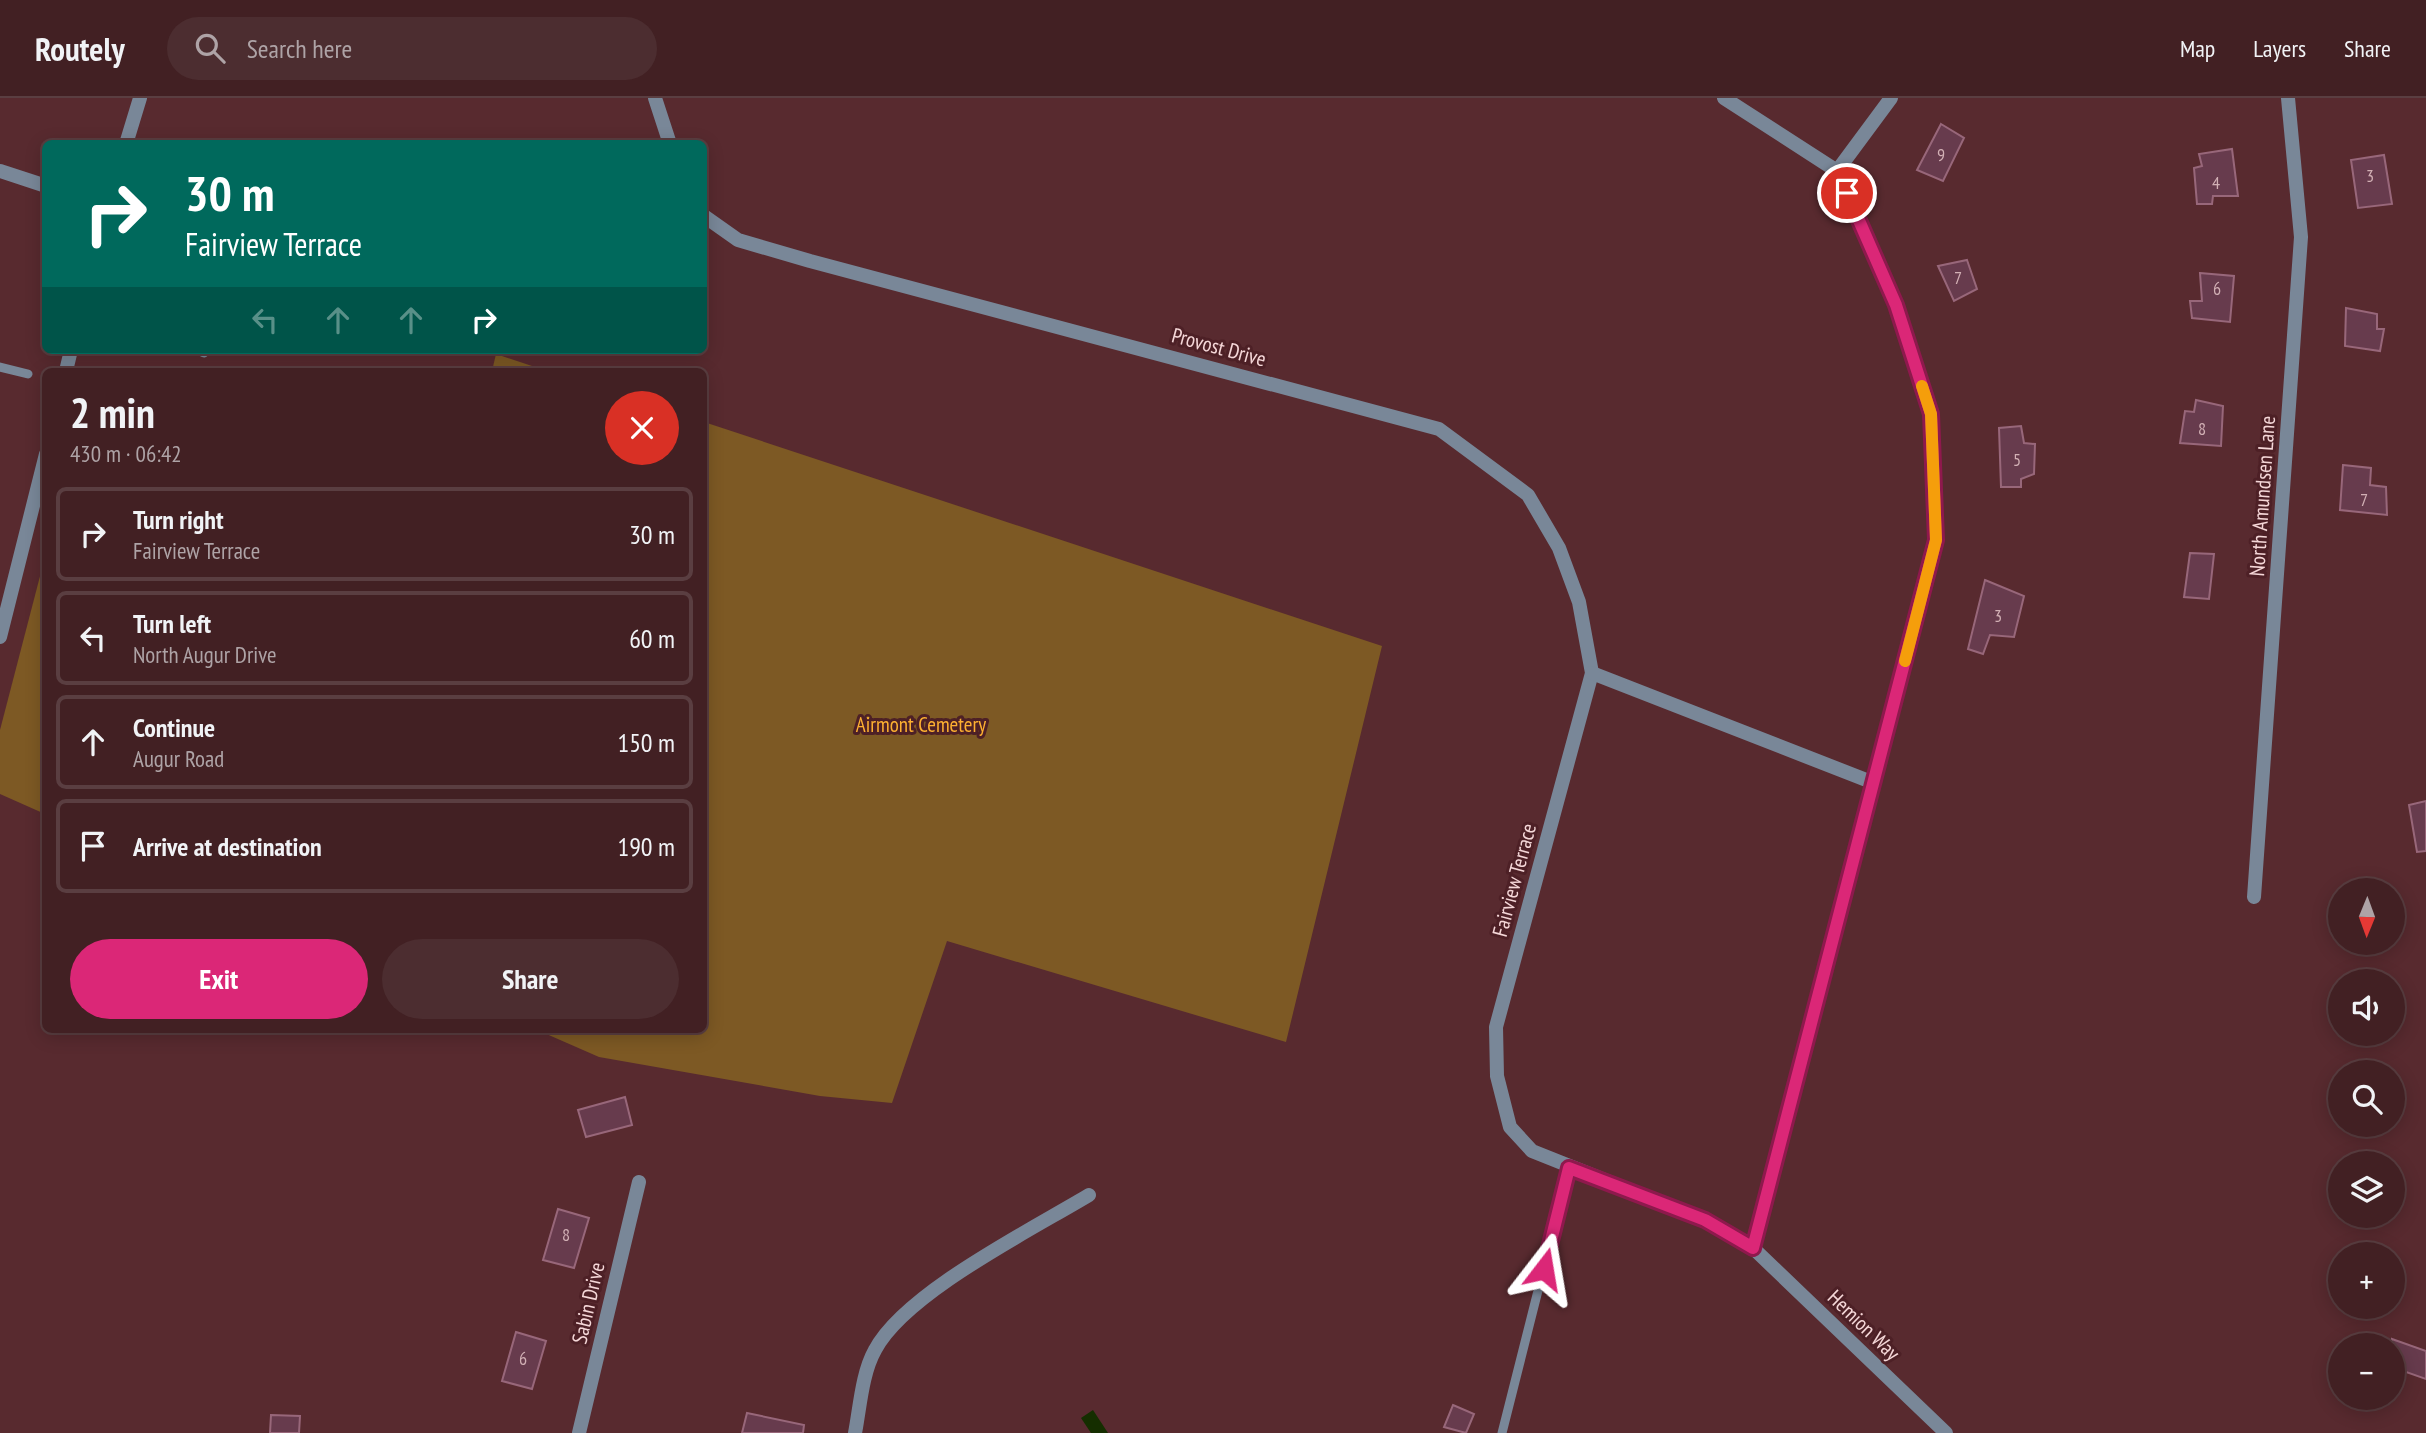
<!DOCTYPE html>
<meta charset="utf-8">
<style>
body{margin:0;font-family:"PT Sans Narrow",sans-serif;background:#4c2d30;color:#f1f3f6;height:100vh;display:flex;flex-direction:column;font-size:26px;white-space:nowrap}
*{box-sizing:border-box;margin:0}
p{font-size:23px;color:#aea3a6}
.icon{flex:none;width:38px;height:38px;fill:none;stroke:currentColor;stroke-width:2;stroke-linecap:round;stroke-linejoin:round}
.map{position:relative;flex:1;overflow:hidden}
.panel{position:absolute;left:42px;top:270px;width:665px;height:665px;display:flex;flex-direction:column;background:#422023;border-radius:10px;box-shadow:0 4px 18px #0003,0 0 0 2px #5a3e41}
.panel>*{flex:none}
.guide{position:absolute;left:42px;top:42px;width:665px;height:214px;border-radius:10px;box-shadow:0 4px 18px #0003,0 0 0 2px #5a3e41;background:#00695c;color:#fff;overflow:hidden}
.needle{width:46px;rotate:181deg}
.buttons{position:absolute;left:2328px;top:780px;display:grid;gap:14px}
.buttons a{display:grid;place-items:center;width:77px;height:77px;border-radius:50%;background:#422023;box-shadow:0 4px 18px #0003,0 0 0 2px #5a3e41;font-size:35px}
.pin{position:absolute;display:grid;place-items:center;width:60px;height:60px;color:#fff;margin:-30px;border:4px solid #fff;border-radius:50%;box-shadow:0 2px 7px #0007}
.me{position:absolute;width:77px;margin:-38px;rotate:14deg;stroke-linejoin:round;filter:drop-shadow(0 0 5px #0008)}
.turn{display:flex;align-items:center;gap:24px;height:147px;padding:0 28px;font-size:32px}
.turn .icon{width:91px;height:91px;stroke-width:2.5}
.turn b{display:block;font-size:49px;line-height:60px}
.lanes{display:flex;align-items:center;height:66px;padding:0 28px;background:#0003;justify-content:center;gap:35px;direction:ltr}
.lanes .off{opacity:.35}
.round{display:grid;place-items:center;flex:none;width:74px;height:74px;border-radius:37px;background:#4c2d30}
.overview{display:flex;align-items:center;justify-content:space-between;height:119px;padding:0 28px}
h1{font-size:42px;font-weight:700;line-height:52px}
.primary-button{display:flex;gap:14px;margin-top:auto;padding:14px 28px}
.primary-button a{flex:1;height:80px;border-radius:42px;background:#db2777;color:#fff;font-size:28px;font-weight:700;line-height:80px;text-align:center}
.primary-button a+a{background:#4c2d30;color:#f1f3f6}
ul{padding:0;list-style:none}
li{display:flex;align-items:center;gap:21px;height:94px;margin:0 14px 10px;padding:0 14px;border:4px solid #5a3e41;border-radius:10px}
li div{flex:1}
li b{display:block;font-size:26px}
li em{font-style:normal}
header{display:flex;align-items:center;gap:42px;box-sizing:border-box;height:98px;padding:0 35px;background:#422023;border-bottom:2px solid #5a3e41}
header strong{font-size:33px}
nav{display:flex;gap:38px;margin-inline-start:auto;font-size:24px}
.search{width:490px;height:63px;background:#4c2d30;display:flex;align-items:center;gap:18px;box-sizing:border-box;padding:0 24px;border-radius:38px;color:#aea3a6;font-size:26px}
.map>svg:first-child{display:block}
.green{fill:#7d5924}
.water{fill:#152e00}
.building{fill:#673b4d;stroke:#98677a;stroke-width:2}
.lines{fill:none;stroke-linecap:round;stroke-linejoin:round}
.service{stroke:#798798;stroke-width:9}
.minor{stroke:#798798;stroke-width:14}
.tertiary{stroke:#798798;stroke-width:14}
.route-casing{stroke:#8e194d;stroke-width:18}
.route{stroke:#db2777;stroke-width:12}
.slow{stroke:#f59e0b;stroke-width:12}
.labels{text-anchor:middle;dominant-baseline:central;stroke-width:6;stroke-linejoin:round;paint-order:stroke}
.number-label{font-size:18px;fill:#d2b0b5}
.street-label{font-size:21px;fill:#f5d7d8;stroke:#4d2026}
.park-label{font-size:21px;fill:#fdb031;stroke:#4d2026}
</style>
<header>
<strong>Routely</strong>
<div class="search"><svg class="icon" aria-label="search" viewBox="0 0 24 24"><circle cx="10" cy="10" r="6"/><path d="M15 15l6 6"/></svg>Search here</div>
<nav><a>Map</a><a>Layers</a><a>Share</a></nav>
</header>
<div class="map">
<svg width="2426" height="1335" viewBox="0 0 2426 1335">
<rect width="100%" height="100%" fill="#582a2f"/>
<g class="green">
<polygon points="496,256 547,273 492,273"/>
<polygon points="704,324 1382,548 1286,944 947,843 892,1005 820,998 599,959 535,931 704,931"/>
<polygon points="45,459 45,716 0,696 0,632"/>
</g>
<polygon class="water" points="1093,1312 1108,1335 1091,1335 1081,1320"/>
<g class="building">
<polygon points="1941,26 1964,40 1943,83 1917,72"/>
<polygon points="2232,51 2238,98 2213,98 2212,106 2197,106 2194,70 2202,68 2199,56"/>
<polygon points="2384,57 2392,106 2358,110 2351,62"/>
<polygon points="1967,162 1977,191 1954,203 1938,168"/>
<polygon points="2200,175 2234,178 2230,224 2192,220 2190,203 2202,203"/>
<polygon points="2346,210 2377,216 2377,231 2384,231 2380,253 2345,248"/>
<polygon points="2196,302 2223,308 2221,348 2180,345 2185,313 2194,314"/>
<polygon points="2021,328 2024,345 2035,346 2034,376 2021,381 2021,389 2001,389 1999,330"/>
<polygon points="2343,367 2371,370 2370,387 2386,389 2387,417 2340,412"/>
<polygon points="2190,455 2214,456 2209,501 2184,499"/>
<polygon points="1985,482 2024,498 2014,539 1990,537 1983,556 1968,551"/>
<polygon points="2426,703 2426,753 2417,754 2409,707"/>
<polygon points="625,999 632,1027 586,1039 578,1012"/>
<polygon points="558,1111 589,1120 574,1170 543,1162"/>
<polygon points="516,1234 546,1243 532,1291 502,1283"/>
<polygon points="2392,1241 2426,1253 2426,1281 2392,1269"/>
<polygon points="1453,1307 1474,1316 1466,1335 1444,1329"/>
<polygon points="747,1315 804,1327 803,1335 742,1335"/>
<polygon points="271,1317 300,1318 299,1335 270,1335"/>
</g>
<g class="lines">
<g class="service">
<polyline points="198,252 204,255"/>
<polyline points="0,269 28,276"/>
<polyline points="1502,1335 1569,1070"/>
</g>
<g class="minor">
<polyline points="655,0 670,46"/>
<polyline points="1724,0 1837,73 1896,207 1931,316 1936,442 1753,1150"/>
<polyline points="1837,73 1891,0"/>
<polyline points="704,118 738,142 810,163 1439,331 1528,397 1559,450 1579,504 1592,575 1496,929 1497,978 1510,1029 1532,1053 1705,1122 1753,1150 1946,1335"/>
<polyline points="1592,575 1874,685"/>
<polyline points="2254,799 2301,139 2288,0"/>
<polyline points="579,1335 639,1084"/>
<path d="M855,1335C860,1309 862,1275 875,1252C905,1195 1031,1132 1089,1097"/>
</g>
<g class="tertiary">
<polyline points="126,46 140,0"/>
<polyline points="0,73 46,88"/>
<polyline points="66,273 71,252"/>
<polyline points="0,539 46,356"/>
</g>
</g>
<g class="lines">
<g class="route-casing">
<polyline id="route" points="1544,1171 1569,1070 1705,1122 1753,1150 1936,442 1931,316 1896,207 1847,95"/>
</g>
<use href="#route" class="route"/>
<polyline class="slow" points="1905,563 1936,442 1931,316 1922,288"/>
</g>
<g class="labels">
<g class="number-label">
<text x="1941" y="56">9</text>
<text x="2370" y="77">3</text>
<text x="2216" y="84">4</text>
<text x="1958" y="179">7</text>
<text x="2217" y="190">6</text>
<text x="2202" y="330">8</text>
<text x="2017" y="361">5</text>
<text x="2364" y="401">7</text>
<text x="1998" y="517">3</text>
<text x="566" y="1136">8</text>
<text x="523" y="1260">6</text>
</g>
<g class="street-label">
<text transform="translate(1219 249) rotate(15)">Provost Drive</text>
<text transform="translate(2262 398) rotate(-86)">North Amundsen Lane</text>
<text transform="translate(1514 782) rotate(-75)">Fairview Terrace</text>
<text transform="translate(588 1205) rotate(-77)">Sabin Drive</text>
<text transform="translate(1864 1227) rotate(44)">Hemion Way</text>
</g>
<g class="park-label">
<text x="921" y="626">Airmont Cemetery</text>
</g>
</g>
</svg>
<div class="buttons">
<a><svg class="needle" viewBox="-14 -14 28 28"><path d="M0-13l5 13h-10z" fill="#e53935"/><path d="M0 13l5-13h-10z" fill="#aea3a6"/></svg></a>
<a><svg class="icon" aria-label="sound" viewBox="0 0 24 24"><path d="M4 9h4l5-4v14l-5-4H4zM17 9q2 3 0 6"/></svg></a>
<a><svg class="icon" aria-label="search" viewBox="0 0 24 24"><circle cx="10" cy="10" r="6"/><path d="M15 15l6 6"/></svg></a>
<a><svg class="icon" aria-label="layers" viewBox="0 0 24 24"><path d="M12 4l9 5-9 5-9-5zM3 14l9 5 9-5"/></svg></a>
<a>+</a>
<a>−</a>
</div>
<div class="pin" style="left:1847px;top:95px;background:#d93025"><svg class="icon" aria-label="arrive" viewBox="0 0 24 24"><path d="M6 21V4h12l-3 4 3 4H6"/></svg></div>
<svg class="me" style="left:1544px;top:1171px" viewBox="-20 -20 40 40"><path d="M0-17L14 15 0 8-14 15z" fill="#db2777" stroke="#fff" stroke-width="4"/></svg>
<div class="guide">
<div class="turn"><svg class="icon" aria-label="right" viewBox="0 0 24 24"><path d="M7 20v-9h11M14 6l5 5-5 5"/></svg><div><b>30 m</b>Fairview Terrace</div></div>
<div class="lanes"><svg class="icon off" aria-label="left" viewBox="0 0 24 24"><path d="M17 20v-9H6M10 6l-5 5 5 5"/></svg><svg class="icon off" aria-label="ahead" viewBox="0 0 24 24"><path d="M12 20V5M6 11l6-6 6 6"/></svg><svg class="icon off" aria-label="ahead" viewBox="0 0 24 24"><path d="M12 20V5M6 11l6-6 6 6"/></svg><svg class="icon" aria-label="right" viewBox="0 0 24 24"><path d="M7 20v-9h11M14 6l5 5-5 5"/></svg></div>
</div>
<section class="panel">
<div class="overview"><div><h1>2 min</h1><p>430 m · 06:42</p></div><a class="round" style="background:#d93025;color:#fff"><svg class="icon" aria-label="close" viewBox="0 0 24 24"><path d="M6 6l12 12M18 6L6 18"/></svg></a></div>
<ul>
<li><svg class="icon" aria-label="right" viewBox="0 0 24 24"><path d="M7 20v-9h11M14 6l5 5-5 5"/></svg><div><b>Turn right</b><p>Fairview Terrace</p></div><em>30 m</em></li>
<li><svg class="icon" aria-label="left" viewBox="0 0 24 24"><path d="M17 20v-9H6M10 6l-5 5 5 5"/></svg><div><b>Turn left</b><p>North Augur Drive</p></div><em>60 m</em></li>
<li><svg class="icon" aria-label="ahead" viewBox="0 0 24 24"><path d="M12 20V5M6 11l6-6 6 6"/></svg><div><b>Continue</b><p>Augur Road</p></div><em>150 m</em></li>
<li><svg class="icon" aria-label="arrive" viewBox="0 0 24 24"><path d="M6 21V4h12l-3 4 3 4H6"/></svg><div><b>Arrive at destination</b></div><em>190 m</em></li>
</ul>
<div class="primary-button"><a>Exit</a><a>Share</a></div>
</section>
</div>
